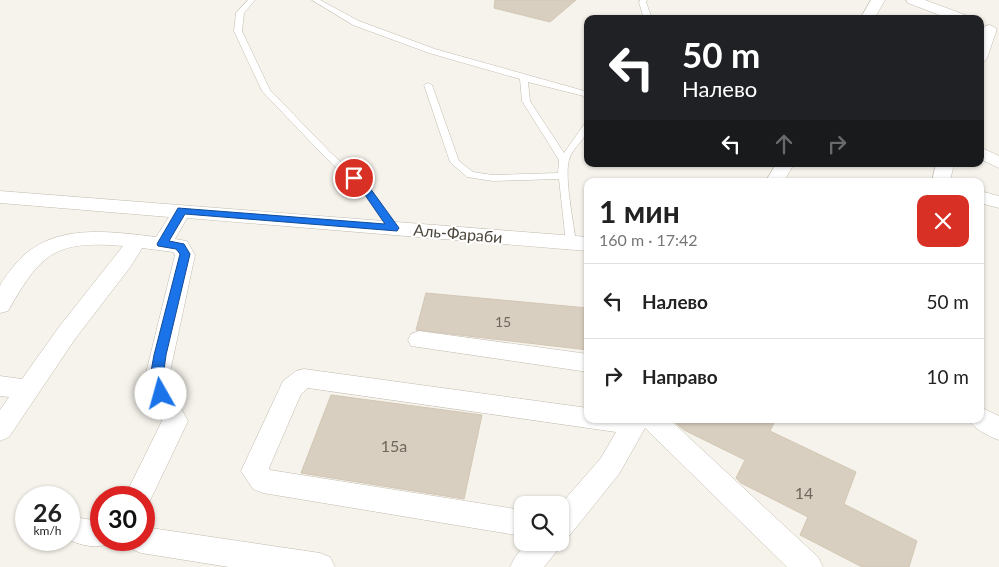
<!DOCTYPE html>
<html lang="ru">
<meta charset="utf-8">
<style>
body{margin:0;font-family:Lato,sans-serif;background:#f2f2f2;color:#222;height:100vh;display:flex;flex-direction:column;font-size:19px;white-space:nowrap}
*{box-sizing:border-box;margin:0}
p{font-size:16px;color:#767676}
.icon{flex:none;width:28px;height:28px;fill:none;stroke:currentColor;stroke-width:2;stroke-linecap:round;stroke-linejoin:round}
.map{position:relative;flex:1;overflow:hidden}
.sheet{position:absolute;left:584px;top:178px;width:400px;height:245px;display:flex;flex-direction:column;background:#fff;border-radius:10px;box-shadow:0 1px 4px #0004}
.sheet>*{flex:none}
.banner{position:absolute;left:584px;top:15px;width:400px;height:152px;border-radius:10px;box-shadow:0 1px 4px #0004;background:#202124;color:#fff;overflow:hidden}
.buttons{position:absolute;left:514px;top:496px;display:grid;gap:10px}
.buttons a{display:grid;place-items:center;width:55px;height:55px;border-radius:10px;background:#fff;box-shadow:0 1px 4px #0004;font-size:25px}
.speed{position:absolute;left:15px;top:486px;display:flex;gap:10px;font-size:25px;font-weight:700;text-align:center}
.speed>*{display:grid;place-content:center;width:65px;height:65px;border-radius:50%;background:#fff;box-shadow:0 1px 4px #0004;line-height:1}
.speed small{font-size:12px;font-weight:400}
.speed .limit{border:8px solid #d22;background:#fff;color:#111}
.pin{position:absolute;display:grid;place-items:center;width:42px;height:42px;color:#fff;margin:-21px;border:2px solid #fff;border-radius:50%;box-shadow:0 1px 5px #0007}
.me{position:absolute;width:55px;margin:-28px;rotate:353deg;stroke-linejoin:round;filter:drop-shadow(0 0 4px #0008)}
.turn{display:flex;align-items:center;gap:18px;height:105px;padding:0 15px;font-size:22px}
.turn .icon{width:65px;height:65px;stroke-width:2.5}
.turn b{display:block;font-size:35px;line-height:42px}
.lanes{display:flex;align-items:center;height:48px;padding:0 15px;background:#0003;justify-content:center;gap:25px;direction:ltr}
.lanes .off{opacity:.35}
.round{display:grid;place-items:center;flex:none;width:52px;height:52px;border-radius:10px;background:#f2f2f2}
.summary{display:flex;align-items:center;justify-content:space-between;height:85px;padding:0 15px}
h1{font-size:30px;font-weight:700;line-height:38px}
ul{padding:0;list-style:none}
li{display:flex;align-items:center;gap:15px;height:75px;padding:0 15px;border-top:1px solid #e0e0e0}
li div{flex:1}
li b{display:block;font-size:19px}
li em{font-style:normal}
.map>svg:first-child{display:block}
.building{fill:#d8cfc1;stroke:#d3c7b4}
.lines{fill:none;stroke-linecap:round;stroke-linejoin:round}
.service-casing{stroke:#c2bbae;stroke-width:1}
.minor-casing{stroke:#c2bbae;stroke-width:1}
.service{fill:#fff;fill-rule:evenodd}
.minor{fill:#fff;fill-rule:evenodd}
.route{fill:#1a73e8;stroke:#114b97}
.labels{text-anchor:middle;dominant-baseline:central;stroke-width:4;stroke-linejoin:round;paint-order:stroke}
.number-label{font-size:14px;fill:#6e675b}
.street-label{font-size:16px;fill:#4b4439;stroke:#fff}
.near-number-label{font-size:16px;fill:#6e675b}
</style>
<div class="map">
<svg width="999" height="567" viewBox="0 0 999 567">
<rect width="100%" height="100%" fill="#f6f3ec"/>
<g class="building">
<polygon points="495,0 576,0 550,22 494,8"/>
<polygon points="426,293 588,308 588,350 416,330"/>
<polygon points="331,395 482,415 464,499 301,473"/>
<polygon points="671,419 776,419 770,431 856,472 844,504 917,541 909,567 862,567 800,535 808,517 741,483 736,478 745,460 684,430"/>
</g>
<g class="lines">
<g class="service-casing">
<g id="service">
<polygon points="248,0 255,0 244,13 242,31 270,90 331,153 370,188 398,228 397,230 389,230 363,192 325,157 262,91 234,31 236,13"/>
<path d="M312,0H320L359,21L435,49L588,92V97L528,82L530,101L564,153L585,123L588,122C588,141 573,145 569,160C564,177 574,224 576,243L575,245H567L566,243L559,179L493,181L467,177L450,162L424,85L428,83L432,85L459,161L473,172L493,175L558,173L559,160L522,101L520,79L429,53L353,25Z"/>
<polygon points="640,0 647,0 646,2 652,19 644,19 639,2"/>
</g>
</g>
<g class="minor-casing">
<g id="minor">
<polygon points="871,0 885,0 874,19 860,19"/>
<polygon points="906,0 925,0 968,16 970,19 950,19 908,3"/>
<polygon points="990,25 997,29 987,58 985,61 980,62 980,37 985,26"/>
<polygon points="980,147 999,156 999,168 980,159"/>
<polygon points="776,164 794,164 784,181 766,181"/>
<polygon points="936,164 954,164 950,181 932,181"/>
<path d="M0,191L588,237V251L187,218L175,239L187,241L195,255L169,377L173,394L188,421L147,507L144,508V498H124L162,421L149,394L145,377L175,255L173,252L142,248L131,266L75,339L9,437L0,441V410L9,397L0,396V376L22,379L59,327L123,246C55,240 41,253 8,311L0,313C0,305 0,293 0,286C3,279 9,272 13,267C48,222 106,231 156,237L169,217L0,203Z"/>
<polygon points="980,191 999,196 999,208 980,203"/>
<polygon points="419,331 588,354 588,372 411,346 408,340 411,334"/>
<polygon points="304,369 588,408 588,419 669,419 818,557 823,567 787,567 645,428 619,474 570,535 560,539 560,505 601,458 616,432 308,388 301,394 269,468 270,470 522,510 522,536 263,493 253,489 241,471 283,381 296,371"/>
<path d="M980,407L999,416V440C988,436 974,429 968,419H980Z"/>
<path d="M79,518L101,521V540H113L111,543C97,549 83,546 69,540V522Z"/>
<polygon points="144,527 320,553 330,557 335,567 229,567 141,553 131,549 127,540 144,540"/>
<polygon points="560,541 560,542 556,552 544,567 510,567 515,557 527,542"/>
</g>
</g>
<use href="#service" class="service"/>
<use href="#minor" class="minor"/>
</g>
<polygon class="route" points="350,176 357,176 370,188 399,228 397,231 185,214 169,241 184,244 190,254 166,355 163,377 168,394 166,397 161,399 156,397 150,377 154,355 180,254 176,249 158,246 157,244 178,208 385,224 363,192 350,181"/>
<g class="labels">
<g class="number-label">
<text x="503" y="321">15</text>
</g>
<g class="street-label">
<text transform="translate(458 233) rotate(5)">Аль-Фараби</text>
</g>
<g class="near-number-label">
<text x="394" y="445">15а</text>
<text x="804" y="492">14</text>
</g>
</g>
</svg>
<div class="buttons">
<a><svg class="icon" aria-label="search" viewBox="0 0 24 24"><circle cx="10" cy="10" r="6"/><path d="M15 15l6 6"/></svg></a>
</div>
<div class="speed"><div>26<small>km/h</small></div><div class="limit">30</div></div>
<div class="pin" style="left:354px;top:178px;background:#d93025"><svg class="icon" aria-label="arrive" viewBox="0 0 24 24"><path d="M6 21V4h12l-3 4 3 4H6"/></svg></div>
<svg class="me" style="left:161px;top:394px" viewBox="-20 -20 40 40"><circle r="19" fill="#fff"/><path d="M0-13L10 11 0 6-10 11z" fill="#1a73e8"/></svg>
<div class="banner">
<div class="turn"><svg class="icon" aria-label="left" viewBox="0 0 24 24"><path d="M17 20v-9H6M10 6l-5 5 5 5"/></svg><div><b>50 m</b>Налево</div></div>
<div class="lanes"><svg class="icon" aria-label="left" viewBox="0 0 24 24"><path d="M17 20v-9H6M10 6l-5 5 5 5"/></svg><svg class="icon off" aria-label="ahead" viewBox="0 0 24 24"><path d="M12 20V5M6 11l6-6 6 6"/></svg><svg class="icon off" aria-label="right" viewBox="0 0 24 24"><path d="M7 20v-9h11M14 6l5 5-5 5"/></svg></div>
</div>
<section class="sheet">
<div class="summary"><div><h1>1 мин</h1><p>160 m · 17:42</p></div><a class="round" style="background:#d93025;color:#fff"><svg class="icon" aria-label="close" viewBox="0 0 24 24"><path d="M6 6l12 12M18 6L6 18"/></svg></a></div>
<ul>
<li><svg class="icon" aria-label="left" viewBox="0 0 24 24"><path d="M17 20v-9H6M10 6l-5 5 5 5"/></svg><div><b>Налево</b></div><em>50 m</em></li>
<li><svg class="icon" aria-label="right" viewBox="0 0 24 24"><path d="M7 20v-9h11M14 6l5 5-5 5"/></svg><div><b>Направо</b></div><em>10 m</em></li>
</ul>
</section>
</div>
